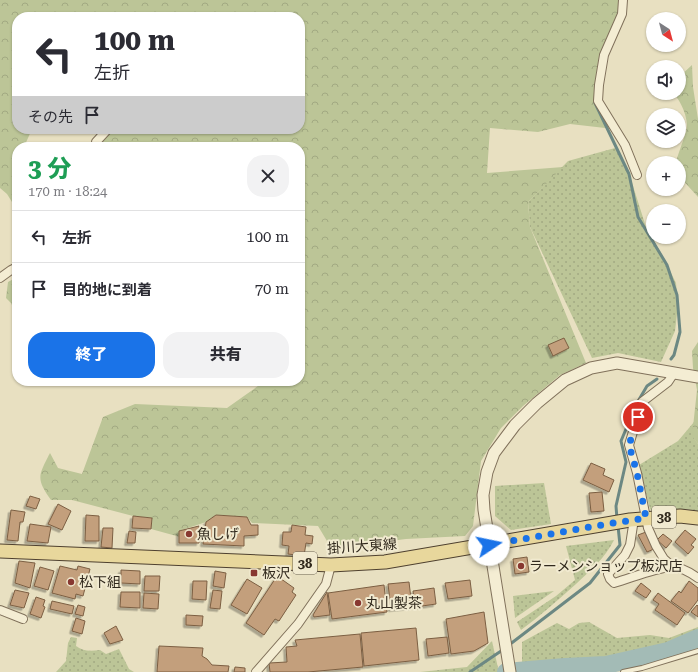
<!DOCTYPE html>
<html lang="ja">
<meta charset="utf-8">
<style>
body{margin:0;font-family:"Roboto Serif","Noto Sans JP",serif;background:#f2f2f3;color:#2b2b33;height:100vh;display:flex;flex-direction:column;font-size:15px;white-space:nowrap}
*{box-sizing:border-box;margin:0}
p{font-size:13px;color:#7c7c81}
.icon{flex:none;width:22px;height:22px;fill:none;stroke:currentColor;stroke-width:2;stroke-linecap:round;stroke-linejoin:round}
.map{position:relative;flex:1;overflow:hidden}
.sheet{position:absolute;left:12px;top:142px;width:293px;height:244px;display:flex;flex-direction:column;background:#fff;border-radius:16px;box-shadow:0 1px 3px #0004}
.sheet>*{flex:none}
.top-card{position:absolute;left:12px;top:12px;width:293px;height:122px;border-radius:16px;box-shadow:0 1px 3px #0004;background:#fff;color:#2b2b33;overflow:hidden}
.needle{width:26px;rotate:144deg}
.tools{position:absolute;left:646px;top:12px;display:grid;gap:8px}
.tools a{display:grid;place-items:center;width:40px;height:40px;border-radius:50%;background:#fff;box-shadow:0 1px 3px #0004;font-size:20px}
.pin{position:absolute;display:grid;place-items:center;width:34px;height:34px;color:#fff;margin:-17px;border:2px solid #fff;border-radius:50%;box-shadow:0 1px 4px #0007}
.me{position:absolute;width:44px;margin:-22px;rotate:79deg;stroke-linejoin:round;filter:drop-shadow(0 0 3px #0008)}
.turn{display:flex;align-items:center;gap:14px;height:84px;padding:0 16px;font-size:18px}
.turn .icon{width:52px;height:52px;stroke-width:2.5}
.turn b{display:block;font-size:28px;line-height:34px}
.then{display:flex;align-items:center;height:38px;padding:0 16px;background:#0003;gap:8px;font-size:15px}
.round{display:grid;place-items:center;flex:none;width:42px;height:42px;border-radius:16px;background:#f2f2f3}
.headline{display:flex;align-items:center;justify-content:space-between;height:68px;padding:0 16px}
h1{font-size:24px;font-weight:800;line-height:30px;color:#1e9e55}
.primary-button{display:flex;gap:8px;margin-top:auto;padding:8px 16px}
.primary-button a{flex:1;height:46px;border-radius:16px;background:#1a73e8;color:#fff;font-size:16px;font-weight:800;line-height:46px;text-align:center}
.primary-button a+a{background:#f2f2f3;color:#2b2b33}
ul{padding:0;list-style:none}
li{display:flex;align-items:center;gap:12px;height:52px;padding:0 16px;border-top:1px solid #e1e1e2}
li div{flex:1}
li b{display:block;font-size:15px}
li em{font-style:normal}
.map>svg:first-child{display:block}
.grass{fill:url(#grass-dots)}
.forest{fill:url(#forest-crowns)}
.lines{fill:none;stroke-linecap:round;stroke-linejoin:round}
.stream{stroke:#6c8883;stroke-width:3}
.river{stroke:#a3bbb6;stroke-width:18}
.building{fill:#c39f7b;stroke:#7c5f43;filter:url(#shadow)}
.service-casing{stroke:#80715b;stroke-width:6}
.minor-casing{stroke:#80715b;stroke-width:10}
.tertiary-casing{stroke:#80715b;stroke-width:13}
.primary-casing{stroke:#4e402f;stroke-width:15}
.service{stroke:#f4edd3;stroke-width:4}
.minor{stroke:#f4edd3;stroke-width:8}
.tertiary{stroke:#f4edd3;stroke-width:11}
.primary{stroke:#e8d79c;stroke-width:13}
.route{stroke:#1a73e8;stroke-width:7;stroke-dasharray:0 12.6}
.poi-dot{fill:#883831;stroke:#f1ead0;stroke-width:1.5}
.labels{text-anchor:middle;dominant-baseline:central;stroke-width:4;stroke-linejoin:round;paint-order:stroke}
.shield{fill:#f1ead0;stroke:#6b6353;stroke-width:1}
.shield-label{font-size:13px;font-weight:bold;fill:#31291d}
.poi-label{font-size:14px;fill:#31291d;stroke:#f1ead0;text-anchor:start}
.street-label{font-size:14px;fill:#31291d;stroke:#f1ead0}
</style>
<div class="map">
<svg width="698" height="672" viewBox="0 0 698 672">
<defs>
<pattern id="grass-dots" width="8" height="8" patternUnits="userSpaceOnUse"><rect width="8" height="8" fill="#bcc597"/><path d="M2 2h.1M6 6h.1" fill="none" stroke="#a2a982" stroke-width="1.8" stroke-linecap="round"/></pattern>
<pattern id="forest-crowns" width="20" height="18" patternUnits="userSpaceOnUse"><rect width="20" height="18" fill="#bcc597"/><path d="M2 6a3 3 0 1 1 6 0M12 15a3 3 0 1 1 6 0" fill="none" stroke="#a2a982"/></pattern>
<filter id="shadow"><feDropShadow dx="-2.5" dy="2.5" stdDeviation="0" flood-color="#0004"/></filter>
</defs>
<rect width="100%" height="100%" fill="#e8e0c1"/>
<g class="grass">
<polygon points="615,148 627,167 646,227 662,255 676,283 678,305 675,331 661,362 618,353 592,358 530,227 528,202 568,161"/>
<polygon points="694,422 694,438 698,444 698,511 684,509 652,511 650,509 639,465 678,441"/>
<polygon points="544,483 551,524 511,530 495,516 495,486"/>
<path d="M614,540C605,558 591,570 576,584C558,600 540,616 521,630L517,622L556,596L575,580L566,546Z"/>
<polygon points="554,591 515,618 513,596"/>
<polygon points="589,622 617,638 650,635 669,638 698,627 698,648 649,663 601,672 420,672 467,667 492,641 498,668 522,665 522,642 557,623 569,629 579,623"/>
<path d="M71,637L77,638L76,646C84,652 91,651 100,650L106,654L119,649L129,669L134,672H56L66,661L68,643Z"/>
</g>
<g class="forest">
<path d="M0,0H626L604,55L598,101L614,129L570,124L538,132L490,128L487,173L563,167L528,202L530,227L586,363L560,375L523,406L501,428L481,461L473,526L465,536L406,539L343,547L330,546L318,526L252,523L247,517L216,515L206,522L179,531L180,537L151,529L152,518L133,516L72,500H51C35,478 39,475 50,453L58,468L82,474L103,417L135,404L227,408L265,381H300V147H100V141L115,129H300V17H17V129H32L24,147H17V210L7,194L0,188Z"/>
<path d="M692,65L693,87L698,119V197L679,176V163H674L677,159C679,151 687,132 687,125C687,116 680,98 672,93H679V77Z"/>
<polygon points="17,277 17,316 11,303 6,298 8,282"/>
<polygon points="698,342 698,444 692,436 697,390 693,368 692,351"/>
</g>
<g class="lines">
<g class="stream">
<polyline points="595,103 629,174 638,217 667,265 677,295 680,332 674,355 671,359"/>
<polyline points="617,519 616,506 626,462 621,441 637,403 647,386 657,379"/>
<polyline points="509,645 590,583 620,545 618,526"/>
<polyline points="470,672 504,649"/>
</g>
<polyline class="river" points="506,672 565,667 606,665 668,651 698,638"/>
</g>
<g class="building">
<polygon points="564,338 569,348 553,356 548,345"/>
<polygon points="591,463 605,469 603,475 614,480 609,492 583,480"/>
<polygon points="602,492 604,511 591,512 589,493"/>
<polygon points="30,496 40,499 36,509 26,506"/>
<polygon points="58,504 71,511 62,530 48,524"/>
<polygon points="11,510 25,512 23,522 20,522 18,541 7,540"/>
<polygon points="86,515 99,516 99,541 85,541"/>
<polygon points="216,515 247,517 251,525 258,525 258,535 244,536 244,546 203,544 206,522"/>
<polygon points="133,516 152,518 151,529 132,528"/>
<polygon points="30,524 51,527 48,543 27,541"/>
<polygon points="292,525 306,527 305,535 313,536 312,544 306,543 304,556 288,554 289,546 282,545 283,532 291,532"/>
<polygon points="199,526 199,543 179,543 179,531"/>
<polygon points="103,528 113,528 112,548 101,547"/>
<polygon points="685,530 696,539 691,545 694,547 688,554 675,542"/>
<polygon points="129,531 136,532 135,543 127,543"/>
<polygon points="646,532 654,549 647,552 638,535"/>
<polygon points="663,534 672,541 666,548 657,540"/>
<polygon points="527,557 529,572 515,574 513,559"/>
<polygon points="19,561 35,563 30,588 15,583"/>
<polygon points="60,566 77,570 78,566 90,569 83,596 76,594 75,599 52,593"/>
<polygon points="40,567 54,571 48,590 34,586"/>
<polygon points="121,570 140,571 140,584 121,583"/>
<polygon points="215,571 226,573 224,588 213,586"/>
<polygon points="145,576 160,576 159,591 144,591"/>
<polygon points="277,576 294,588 292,592 296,595 279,621 275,619 264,635 246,623"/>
<polygon points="247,579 262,588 247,614 231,605"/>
<polygon points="470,580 472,596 448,599 445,583"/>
<polygon points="193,581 207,581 206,600 192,599"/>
<polygon points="689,581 698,588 698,600 688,613 671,601 679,591 681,593"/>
<polygon points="409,582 412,607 391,609 388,584"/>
<polygon points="641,583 651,591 646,598 635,591"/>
<polygon points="384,585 387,612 332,619 328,593"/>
<polygon points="434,588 436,604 415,607 413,591"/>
<polygon points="15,590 29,593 24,608 10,605"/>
<polygon points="213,590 222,591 220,609 210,608"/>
<polygon points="121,592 140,592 140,608 120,607"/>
<polygon points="327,592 330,615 314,617 313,615"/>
<polygon points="144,593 159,594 158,609 143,608"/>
<polygon points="658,593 685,613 677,625 655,610 659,604 653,600"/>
<polygon points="36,597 45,600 43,606 45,607 41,618 30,614"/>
<polygon points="52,601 74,606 72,614 50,609"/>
<polygon points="78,605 85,607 83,616 75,614"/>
<polygon points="697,605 698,606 698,617 691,612"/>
<polygon points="484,612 488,643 474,651 451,654 446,619"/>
<polygon points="186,615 203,616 202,626 186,625"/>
<polygon points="76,618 85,621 82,634 72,631"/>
<polygon points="116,626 123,640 110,644 104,633"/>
<polygon points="416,628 419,660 364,666 361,633"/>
<polygon points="360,634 363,667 308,672 270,672 269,663 287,662 286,647 297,646 295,640"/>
<polygon points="447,637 449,653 428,656 426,639"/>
<polygon points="159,646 203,648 202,656 207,659 212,665 229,666 228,672 157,672"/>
<polygon points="235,667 245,668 245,672 234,672"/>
</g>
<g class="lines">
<g class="service-casing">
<polyline id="service" points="623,672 642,668 698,651"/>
</g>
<g class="minor-casing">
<g id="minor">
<polyline points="623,0 622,14 604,55 599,85 598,101 625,145 637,175"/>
<polyline points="96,147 96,142 108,129"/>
<polyline points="0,278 11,270 17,267"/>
<path d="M634,519L630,545L625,555L608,574L610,579L614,583C632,578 654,568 672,567C680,567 691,573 698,578"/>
<polyline points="673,567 664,559 656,546 648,528 637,473 629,445 642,402 668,382 674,373"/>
<polyline points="0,610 23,619"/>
<polyline points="256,672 298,624 326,584 331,565"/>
</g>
</g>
<g class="tertiary-casing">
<polyline id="tertiary" points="510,672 484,510 483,495 487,472 494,453 515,425 537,403 565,380 591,368 617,363 698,377"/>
</g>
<g class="primary-casing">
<polyline id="primary" points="0,551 331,565 385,562 630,520 680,516 698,518"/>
</g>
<use href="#service" class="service"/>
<use href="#minor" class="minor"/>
<use href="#tertiary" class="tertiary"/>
<use href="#primary" class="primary"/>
</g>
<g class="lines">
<polyline class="route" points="489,545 607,524 646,518 637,473 629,445 638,417"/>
</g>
<g class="poi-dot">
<circle cx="189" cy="534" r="4"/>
<circle cx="521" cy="566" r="4"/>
<rect x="250" y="569" width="8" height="8" rx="2"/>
<circle cx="71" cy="582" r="4"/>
<circle cx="358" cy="603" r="4"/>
</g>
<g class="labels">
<g class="shield">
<rect x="652" y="506" width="24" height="22" rx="3"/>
<rect x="293" y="552" width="24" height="22" rx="3"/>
</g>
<g class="shield-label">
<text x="664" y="517">38</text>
<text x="305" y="563">38</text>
</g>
<g class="poi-label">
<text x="197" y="534">魚しげ</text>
<text x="529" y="566">ラーメンショップ板沢店</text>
<text x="262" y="573">板沢</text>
<text x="79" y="582">松下組</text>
<text x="366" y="603">丸山製茶</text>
</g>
<g class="street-label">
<text transform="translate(362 546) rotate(-4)">掛川大東線</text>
</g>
</g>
</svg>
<div class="tools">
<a><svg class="needle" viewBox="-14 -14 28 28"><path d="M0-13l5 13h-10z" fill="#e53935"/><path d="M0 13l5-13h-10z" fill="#7c7c81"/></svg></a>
<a><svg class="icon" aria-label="sound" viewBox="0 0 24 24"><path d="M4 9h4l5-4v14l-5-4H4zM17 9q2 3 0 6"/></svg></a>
<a><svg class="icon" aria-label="layers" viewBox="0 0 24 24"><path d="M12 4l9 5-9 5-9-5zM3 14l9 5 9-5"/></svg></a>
<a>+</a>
<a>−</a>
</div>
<div class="pin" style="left:638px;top:417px;background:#d93025"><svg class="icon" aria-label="arrive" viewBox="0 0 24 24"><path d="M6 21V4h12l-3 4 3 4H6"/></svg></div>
<svg class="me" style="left:489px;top:545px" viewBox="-20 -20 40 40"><circle r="19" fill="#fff"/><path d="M0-13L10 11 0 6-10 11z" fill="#1a73e8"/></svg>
<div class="top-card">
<div class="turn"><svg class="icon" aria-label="left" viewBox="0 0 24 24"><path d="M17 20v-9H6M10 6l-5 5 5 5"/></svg><div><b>100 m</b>左折</div></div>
<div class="then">その先<svg class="icon" aria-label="arrive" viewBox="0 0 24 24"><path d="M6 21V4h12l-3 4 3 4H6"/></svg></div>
</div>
<section class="sheet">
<div class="headline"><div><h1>3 分</h1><p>170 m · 18:24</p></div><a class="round"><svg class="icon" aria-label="close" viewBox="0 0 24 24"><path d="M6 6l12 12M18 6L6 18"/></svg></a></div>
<ul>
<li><svg class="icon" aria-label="left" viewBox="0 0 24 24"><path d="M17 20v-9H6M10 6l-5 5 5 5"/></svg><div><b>左折</b></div><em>100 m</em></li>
<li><svg class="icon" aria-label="arrive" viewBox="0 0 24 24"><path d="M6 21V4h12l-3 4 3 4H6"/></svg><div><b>目的地に到着</b></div><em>70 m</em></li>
</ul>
<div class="primary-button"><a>終了</a><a>共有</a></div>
</section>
</div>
